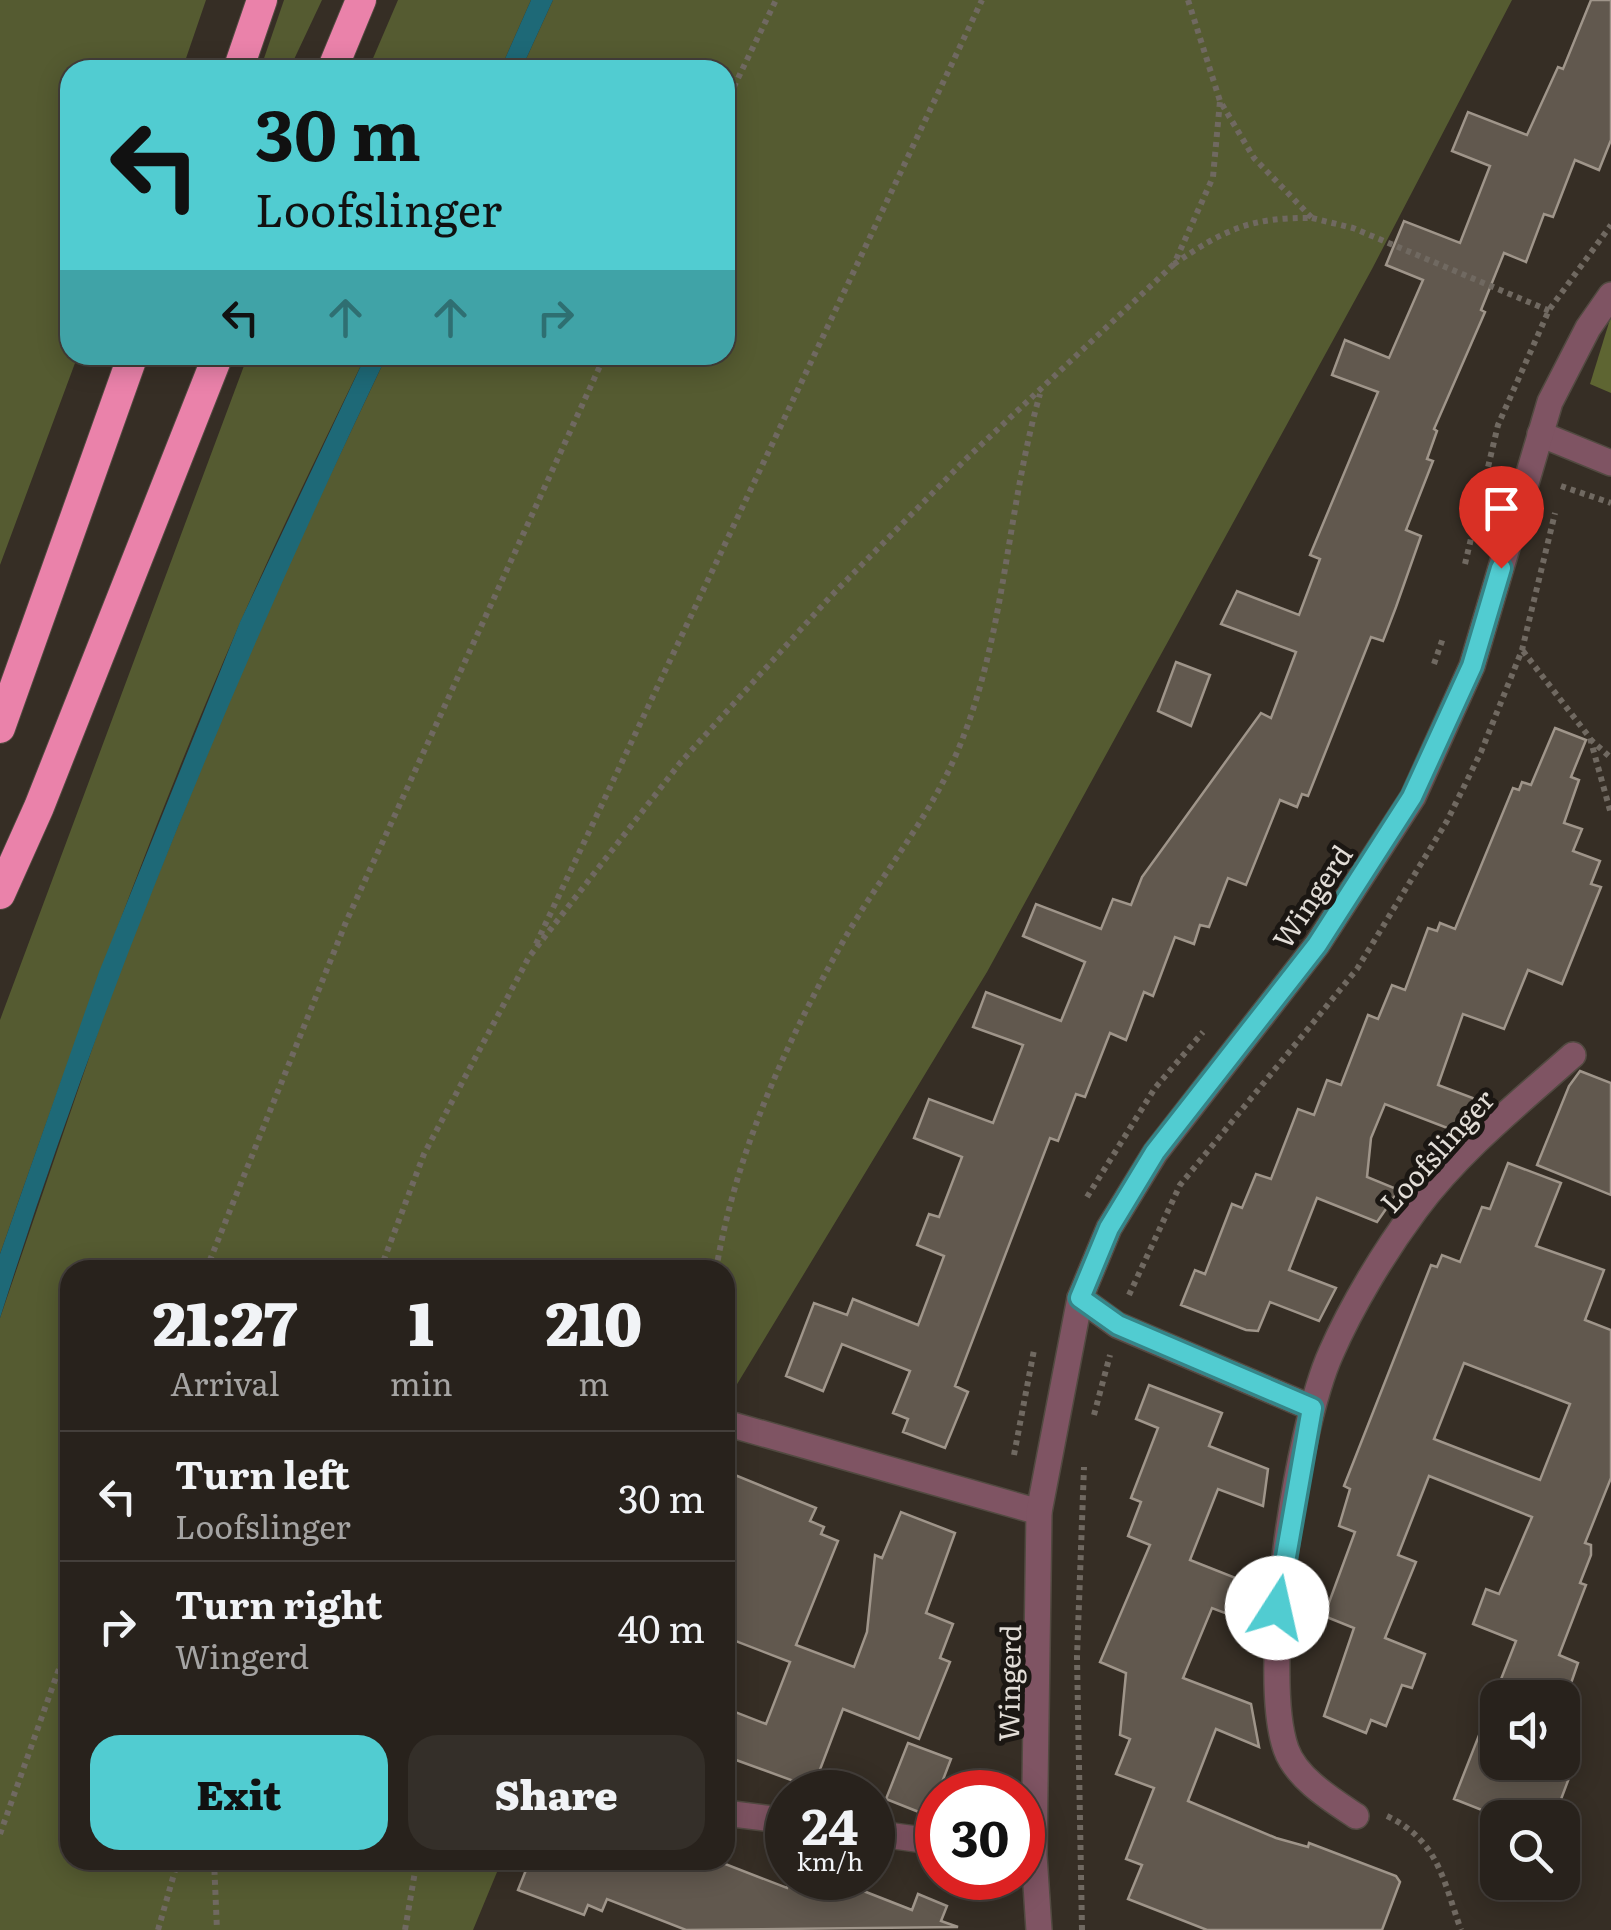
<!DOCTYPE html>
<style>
body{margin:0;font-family:Literata,serif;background:#342f29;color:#f1f3f6;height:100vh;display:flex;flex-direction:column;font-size:38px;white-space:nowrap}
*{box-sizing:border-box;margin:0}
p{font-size:32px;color:#a5a4a3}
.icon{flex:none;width:55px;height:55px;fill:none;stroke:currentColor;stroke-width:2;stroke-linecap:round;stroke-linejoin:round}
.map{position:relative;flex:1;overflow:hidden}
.side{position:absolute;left:60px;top:1260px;width:675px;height:610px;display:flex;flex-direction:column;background:#28221c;border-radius:30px;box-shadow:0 5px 25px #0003,0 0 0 2px #443f3b}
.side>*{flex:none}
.banner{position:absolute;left:60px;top:60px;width:675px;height:305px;border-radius:30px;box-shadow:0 5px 25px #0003,0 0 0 2px #443f3b;background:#51ccd1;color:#111;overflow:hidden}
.fabs{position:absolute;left:1480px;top:1680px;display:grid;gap:20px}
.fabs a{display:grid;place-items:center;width:100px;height:100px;border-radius:20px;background:#28221c;box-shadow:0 5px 25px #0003,0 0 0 2px #443f3b;font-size:50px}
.speed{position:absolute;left:765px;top:1770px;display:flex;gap:20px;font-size:50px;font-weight:700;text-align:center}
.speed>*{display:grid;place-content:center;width:130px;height:130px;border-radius:50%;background:#28221c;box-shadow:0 5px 25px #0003,0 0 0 2px #443f3b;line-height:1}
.speed small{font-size:25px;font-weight:400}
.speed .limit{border:15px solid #d22;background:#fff;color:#111}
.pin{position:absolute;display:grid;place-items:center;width:85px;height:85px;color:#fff;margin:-102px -42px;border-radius:50% 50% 50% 0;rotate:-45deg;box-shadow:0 0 10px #0007}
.pin .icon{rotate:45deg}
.me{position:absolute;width:110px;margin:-55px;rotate:10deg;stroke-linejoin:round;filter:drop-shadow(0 0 8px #0008)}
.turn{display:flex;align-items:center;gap:35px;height:210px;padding:0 30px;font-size:45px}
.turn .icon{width:130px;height:130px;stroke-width:2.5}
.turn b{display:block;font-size:70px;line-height:85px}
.lanes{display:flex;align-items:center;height:95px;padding:0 30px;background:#0003;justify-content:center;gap:50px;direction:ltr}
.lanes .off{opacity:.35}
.eta{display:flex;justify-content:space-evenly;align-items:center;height:170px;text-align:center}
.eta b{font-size:60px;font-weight:800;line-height:70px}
.cta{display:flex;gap:20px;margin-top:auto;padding:20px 30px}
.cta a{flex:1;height:115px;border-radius:30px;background:#51ccd1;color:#111;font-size:40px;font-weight:800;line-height:115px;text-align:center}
.cta a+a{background:#342f29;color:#f1f3f6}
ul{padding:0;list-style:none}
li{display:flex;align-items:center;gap:30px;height:130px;padding:0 30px;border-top:2px solid #443f3b}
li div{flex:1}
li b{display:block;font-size:38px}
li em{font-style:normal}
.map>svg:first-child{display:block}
.green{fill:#555b31}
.forest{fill:#5e6532}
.water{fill:#1e6977}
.building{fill:#61584e;stroke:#9f958a;stroke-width:2.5;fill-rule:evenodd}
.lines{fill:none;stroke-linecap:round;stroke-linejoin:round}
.minor-casing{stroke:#524a41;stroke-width:28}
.highway-casing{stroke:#524a41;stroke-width:32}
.path{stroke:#706961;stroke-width:6;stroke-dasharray:5 5;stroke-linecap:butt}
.minor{stroke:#7f5463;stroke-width:25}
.highway{stroke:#ea82aa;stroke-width:30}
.route-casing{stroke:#358588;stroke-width:25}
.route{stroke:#51ccd1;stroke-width:18}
.labels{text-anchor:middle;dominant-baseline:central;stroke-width:10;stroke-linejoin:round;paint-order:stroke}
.street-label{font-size:28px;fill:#e2ddd7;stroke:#1b1713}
</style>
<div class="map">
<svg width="1611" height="1930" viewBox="0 0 1611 1930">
<rect width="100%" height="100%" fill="#362e25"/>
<g class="green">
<polygon points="0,0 206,0 182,70 70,70 70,355 78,355 0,565"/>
<polygon points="284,0 322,0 289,70 260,70"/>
<polygon points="398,0 531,0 500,70 368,70"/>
<polygon points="553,0 1512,0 1372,269 987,972 725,1404 725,1270 70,1270 70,1860 502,1860 473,1930 0,1930 0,1318 116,979 182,816 257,630 387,355 725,355 725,70 521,70"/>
<path d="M248,355H366C323,444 279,533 240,623C150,829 75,1041 0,1254V1020Z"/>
</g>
<polygon class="forest" points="1611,316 1611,393 1590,384"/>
<g class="water">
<polygon points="531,0 553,0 521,70 500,70"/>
<path d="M366,355H387C237,670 106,984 0,1318V1254L99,972L240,622Z"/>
</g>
<g class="building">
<polygon points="1591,0 1611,0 1611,140 1599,170 1575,160 1553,217 1544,214 1526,262 1504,253 1481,310 1485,312 1434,429 1437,431 1427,459 1433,461 1406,530 1421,536 1396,607 1383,641 1371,637 1308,796 1302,794 1297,807 1280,800 1246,885 1228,878 1209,927 1200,925 1194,944 1175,937 1153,996 1144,992 1126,1040 1110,1033 1085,1097 1076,1094 1058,1141 1050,1138 955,1386 968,1392 945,1448 903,1432 908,1419 893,1413 910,1371 842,1344 823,1391 786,1376 814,1303 847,1315 853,1299 918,1325 944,1256 917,1245 929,1214 939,1217 962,1157 914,1138 929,1099 993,1123 1023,1045 973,1027 986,992 1061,1021 1085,962 1023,936 1036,904 1101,929 1113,899 1131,905 1142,877 1261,713 1271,718 1296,652 1221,624 1237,591 1299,615 1320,559 1310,555 1378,392 1332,375 1345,340 1389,358 1423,280 1386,265 1404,221 1460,243 1490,166 1452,151 1468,112 1527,135 1558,67 1563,69"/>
<polygon points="1176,662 1210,675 1191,726 1158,711"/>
<polygon points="1555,728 1586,740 1571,777 1579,780 1564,823 1582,829 1573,851 1600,861 1591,884 1601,887 1562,984 1528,970 1504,1029 1463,1014 1438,1085 1478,1100 1450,1129 1385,1104 1371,1138 1367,1177 1399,1190 1377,1222 1317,1198 1289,1270 1336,1288 1319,1321 1270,1302 1258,1331 1246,1330 1181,1305 1195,1270 1205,1274 1232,1204 1242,1208 1256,1174 1271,1179 1298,1109 1314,1115 1327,1080 1341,1085 1368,1015 1378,1019 1392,985 1405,990 1428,928 1437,931 1440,923 1455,929 1513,788 1519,790 1522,782 1531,785"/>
<polygon points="1580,1071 1611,1083 1611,1195 1537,1165 1569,1086"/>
<path d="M1508,1163L1561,1183L1536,1246L1604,1270L1585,1320L1611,1330V1478L1585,1543L1591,1545V1555L1580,1583L1586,1585L1559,1655L1578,1663L1566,1698H1498V1762H1575L1554,1818H1502L1454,1799L1516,1641L1473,1624L1486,1589L1499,1594L1532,1517L1429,1476L1398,1555L1416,1562L1385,1638L1425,1654L1412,1688L1402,1685L1386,1726L1371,1720L1366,1733L1324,1716L1354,1628L1324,1616L1355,1532L1339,1526L1350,1489L1344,1486L1431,1265L1437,1267L1442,1255L1460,1262L1482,1207L1490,1209ZM1464,1363L1570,1404L1540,1480L1434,1439Z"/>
<polygon points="1149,1385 1222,1413 1209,1446 1268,1469 1263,1506 1218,1489 1190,1560 1256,1586 1254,1624 1212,1608 1183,1678 1251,1704 1259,1747 1216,1729 1188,1801 1276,1838 1308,1847 1309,1843 1396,1876 1400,1882 1382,1930 1207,1930 1128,1899 1142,1865 1126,1859 1154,1788 1116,1774 1130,1739 1120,1735 1126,1673 1100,1662 1150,1545 1128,1536 1141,1502 1131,1498 1158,1428 1136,1419"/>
<polygon points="725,1471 816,1508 810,1521 824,1527 821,1534 838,1541 796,1645 854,1667 867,1632 875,1555 882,1558 901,1512 955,1533 926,1613 953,1624 940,1658 950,1662 919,1739 843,1709 813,1788 725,1756 725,1708 766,1724 790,1662 725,1637"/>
<polygon points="908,1743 951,1759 929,1816 886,1799"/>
<polygon points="530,1860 715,1860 787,1888 791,1878 840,1892 843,1883 912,1910 918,1894 947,1906 941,1921 958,1927 686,1930 607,1899 602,1911 588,1905 584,1915 518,1890"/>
</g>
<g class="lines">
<g class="minor-casing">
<g id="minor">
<polyline points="1540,434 1611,463"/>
<polyline points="1080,1298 1117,1325 1312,1408"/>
<polyline points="729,1424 1039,1512"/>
<polyline points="725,1813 788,1821"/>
<path d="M1356,1816C1332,1800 1296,1778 1286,1749C1259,1673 1297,1428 1331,1353C1352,1305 1384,1252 1416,1209C1459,1151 1519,1103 1573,1055"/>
<polyline points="872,1833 938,1842"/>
<polyline points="1039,1930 1034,1855 1039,1512 1080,1298 1109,1228 1155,1153 1317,945 1413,797 1472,666 1550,402 1588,328 1611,295"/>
</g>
</g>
<g class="highway-casing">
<g id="highway">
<polyline points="238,70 262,0"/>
<polyline points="332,70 361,0"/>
<polyline points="0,728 133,355"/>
<polyline points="0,894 39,807 218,355"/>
</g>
</g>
<g class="path">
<path d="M1188,0L1220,101L1254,158L1312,218C1250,217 1224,230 1174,264L1213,177L1220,101"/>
<polyline points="725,105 776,0"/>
<polyline points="1312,218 1353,228 1550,311"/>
<polyline points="1561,486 1611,503"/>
<polyline points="1465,564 1498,425 1549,310 1611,225"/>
<polyline points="1523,651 1590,738 1611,814"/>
<polyline points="1434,664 1443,638"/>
<polyline points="1590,739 1611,758"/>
<polyline points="536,944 982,0"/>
<polyline points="1087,1197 1155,1088 1203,1032"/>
<polyline points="206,1270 346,922 605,355"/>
<polyline points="380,1270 424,1154 529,957 680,763 830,597 967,458 1174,264"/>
<path d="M716,1270C736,1152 786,1042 845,938C877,882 921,828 949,770C1006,651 1004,519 1040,394"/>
<polyline points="1129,1295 1180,1185 1357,969 1447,821 1481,752 1522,650 1555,513"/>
<polyline points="1094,1415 1110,1355"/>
<polyline points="1014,1455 1034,1350"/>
<path d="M1387,1816C1439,1841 1443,1880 1461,1930"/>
<polyline points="0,1834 70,1638"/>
<polyline points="214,1860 217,1930"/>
<polyline points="158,1930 178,1860"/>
<polyline points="405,1930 417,1860"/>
<polyline points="1082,1930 1077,1657 1084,1467"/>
</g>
<use href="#minor" class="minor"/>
<use href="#highway" class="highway"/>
</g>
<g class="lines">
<g class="route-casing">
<polyline id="route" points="1277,1608 1312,1408 1118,1325 1080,1298 1109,1228 1155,1152 1317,945 1412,797 1472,666 1501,568"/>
</g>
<use href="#route" class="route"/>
</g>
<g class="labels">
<g class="street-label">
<text transform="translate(1311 896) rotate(-56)">Wingerd</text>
<text transform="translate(1436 1150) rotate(-48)">Loofslinger</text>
<text transform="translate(1008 1683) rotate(-89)">Wingerd</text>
</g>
</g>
</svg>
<div class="fabs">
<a><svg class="icon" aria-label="sound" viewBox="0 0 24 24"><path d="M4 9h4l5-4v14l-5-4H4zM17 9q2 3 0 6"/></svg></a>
<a><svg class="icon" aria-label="search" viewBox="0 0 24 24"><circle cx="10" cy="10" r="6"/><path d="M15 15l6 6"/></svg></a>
</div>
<div class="speed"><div>24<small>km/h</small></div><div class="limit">30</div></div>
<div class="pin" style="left:1501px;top:568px;background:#d93025"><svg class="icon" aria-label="arrive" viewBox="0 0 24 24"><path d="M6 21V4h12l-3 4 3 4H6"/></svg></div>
<svg class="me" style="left:1277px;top:1608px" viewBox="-20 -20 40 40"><circle r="19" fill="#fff"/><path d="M0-13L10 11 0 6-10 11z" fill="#51ccd1"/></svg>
<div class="banner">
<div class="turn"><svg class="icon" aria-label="left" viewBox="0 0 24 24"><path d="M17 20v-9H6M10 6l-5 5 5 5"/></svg><div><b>30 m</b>Loofslinger</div></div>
<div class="lanes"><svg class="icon" aria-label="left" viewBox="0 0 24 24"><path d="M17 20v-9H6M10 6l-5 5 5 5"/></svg><svg class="icon off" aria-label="ahead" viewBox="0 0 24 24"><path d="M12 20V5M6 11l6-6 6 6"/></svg><svg class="icon off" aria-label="ahead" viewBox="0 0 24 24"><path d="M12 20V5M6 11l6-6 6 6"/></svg><svg class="icon off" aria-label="right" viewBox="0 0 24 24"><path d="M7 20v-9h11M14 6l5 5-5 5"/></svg></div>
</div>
<section class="side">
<div class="eta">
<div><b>21:27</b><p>Arrival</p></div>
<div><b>1</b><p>min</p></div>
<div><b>210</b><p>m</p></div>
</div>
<ul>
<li><svg class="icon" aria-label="left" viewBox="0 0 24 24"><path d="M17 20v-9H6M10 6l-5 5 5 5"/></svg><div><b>Turn left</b><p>Loofslinger</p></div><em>30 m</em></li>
<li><svg class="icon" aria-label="right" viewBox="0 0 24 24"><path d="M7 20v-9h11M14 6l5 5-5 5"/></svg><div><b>Turn right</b><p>Wingerd</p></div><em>40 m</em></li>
</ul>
<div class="cta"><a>Exit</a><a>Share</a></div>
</section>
</div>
